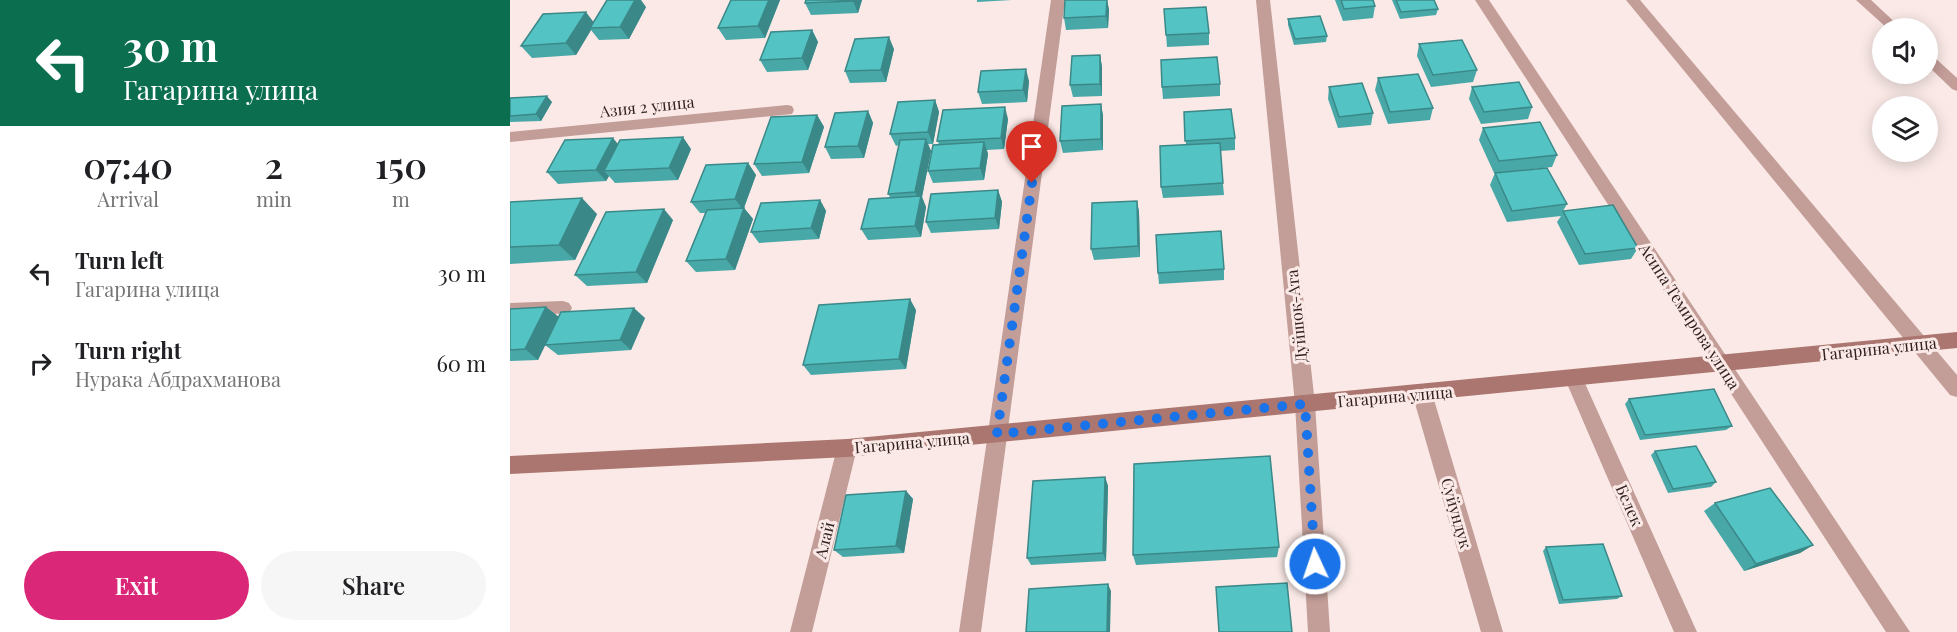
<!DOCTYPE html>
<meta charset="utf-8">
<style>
body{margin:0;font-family:"Playfair Display",serif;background:#f6f6f6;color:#202124;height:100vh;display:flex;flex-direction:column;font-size:22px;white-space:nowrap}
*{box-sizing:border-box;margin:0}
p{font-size:20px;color:#757577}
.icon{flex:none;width:33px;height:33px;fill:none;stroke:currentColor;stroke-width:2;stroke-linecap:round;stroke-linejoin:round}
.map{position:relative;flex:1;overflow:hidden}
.drawer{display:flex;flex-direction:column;background:#fff;width:510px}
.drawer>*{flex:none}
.banner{background:#0b6e4f;color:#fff;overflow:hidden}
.buttons{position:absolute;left:1362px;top:18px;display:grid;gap:12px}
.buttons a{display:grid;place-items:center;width:66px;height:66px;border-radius:50%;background:#fff;box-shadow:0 3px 15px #0003;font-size:30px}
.pin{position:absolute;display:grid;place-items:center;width:51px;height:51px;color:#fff;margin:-62px -26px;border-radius:50% 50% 50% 0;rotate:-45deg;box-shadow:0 0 6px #0007}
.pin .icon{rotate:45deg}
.me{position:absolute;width:66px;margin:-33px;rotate:357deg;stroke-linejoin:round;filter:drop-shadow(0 0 4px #0008)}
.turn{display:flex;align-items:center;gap:21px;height:126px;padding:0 24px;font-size:27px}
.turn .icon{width:78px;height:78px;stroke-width:2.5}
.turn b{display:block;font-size:42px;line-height:51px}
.eta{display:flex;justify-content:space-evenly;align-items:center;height:102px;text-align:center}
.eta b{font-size:36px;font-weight:600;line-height:42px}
.button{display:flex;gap:12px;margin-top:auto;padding:12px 24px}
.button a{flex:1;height:69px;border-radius:36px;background:#db2777;color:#fff;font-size:24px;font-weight:600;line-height:69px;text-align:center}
.button a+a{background:#f6f6f6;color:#202124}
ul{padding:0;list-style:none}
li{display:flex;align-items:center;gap:18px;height:90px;padding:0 24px}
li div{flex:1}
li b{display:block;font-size:22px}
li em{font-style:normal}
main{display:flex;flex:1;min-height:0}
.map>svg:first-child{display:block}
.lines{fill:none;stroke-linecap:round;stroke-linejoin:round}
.street{fill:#c39d98;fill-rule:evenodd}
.secondary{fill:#ab766f;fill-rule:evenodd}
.wall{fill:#48a8a8}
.shaded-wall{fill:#3b8888}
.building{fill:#54c3c3;stroke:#3b8888;stroke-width:1.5}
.route{stroke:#1a73e8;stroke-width:10;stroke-dasharray:0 18}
.labels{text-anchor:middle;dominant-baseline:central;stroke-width:6;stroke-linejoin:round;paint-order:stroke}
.street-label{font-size:16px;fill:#31221f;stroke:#fae9e6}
</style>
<main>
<section class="drawer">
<div class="banner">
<div class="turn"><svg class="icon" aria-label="left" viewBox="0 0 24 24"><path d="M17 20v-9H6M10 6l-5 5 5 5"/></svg><div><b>30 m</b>Гагарина улица</div></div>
</div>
<div class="eta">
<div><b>07:40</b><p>Arrival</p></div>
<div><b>2</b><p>min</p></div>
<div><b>150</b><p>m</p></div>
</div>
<ul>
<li><svg class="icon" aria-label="left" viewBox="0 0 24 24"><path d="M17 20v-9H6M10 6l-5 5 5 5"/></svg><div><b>Turn left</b><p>Гагарина улица</p></div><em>30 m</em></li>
<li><svg class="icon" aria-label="right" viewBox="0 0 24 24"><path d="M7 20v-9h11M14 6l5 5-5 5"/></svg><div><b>Turn right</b><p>Нурака Абдрахманова</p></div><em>60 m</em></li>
</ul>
<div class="button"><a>Exit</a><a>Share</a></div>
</section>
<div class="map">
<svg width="1447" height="632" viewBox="0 0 1447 632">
<rect width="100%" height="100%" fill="#fae9e6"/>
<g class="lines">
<g class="street">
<polygon points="541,0 555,0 471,632 449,632"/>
<polygon points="746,0 760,0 805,404 820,632 798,632 785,404"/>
<polygon points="965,0 979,0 1400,632 1376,632"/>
<polygon points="1116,0 1130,0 1447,375 1447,397 1440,395"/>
<polygon points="1346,0 1361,0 1391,28 1377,28"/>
<polygon points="1418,55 1423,56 1447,78 1447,91 1442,89 1418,66"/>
<polygon points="277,105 282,106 284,110 282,114 0,142 0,132"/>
<polygon points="53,301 59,303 62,308 59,313 0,317 0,303"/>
<polygon points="1064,371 1071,373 1073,379 1187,632 1164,632 1055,379 1057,373"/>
<polygon points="912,385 919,387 922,393 993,632 971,632 902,393 905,387"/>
<polygon points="337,439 344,442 347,448 302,632 280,632 327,448 330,442"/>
</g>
<polygon class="secondary" points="1447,332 1447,348 337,457 0,474 0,456 337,439"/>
</g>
<g class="wall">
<polygon points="221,0 270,0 255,38 216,40 208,28"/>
<polygon points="296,0 352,0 348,13 301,15 295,3"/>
<polygon points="467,0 502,0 467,2"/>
<polygon points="597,0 599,10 598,28 556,30 554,18"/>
<polygon points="825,0 863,0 865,6 863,18 833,21"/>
<polygon points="882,0 924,0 928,9 926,15 890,19"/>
<polygon points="136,7 119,39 89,40 81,30 66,55 22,58 11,46 83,22"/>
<polygon points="654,9 699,33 699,45 657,47"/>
<polygon points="778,19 817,36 816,42 784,45 778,25"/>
<polygon points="302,30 308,42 298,70 257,72 250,60"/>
<polygon points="909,44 967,70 963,82 921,87 907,56"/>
<polygon points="384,49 376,82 340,83 335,71"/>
<polygon points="590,55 592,67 592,96 563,97 560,85"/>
<polygon points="868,78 923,108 920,120 878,124 865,90"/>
<polygon points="519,81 517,102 472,104 468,92"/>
<polygon points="710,84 710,96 653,99 652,87"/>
<polygon points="819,87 863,113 861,125 828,128 818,99"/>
<polygon points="962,87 1022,107 1018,119 971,124 959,99"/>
<polygon points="0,98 42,102 31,121 0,122"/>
<polygon points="425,100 429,112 423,144 418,144 421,151 412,197 416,207 411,237 358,240 351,229 380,197 378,194 389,145 386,146 380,134"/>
<polygon points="591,104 593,116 593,150 553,153 550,141"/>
<polygon points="358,111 363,123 354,158 321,159 315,147"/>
<polygon points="674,112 725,138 725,150 710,151 714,195 653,198 651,187 676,145"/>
<polygon points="307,115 314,127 299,173 252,176 244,164"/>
<polygon points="498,119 494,149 477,150 478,154 474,180 423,183 418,171 429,144 427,141"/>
<polygon points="973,128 1047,155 1042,167 984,173 969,140"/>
<polygon points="108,144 181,149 168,180 105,183 99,176 96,181 48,184 37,172"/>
<polygon points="238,163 246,175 234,208 243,219 225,270 186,272 176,261 195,213 190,213 181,202"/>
<polygon points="985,173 1057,204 1053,211 1128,248 1121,259 1069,265 1047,222 1051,216 997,222 980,185"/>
<polygon points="488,190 492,202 489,229 421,233 416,222"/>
<polygon points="310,200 316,211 309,239 249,243 241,232"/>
<polygon points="627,201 629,212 630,257 584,260 581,249"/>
<polygon points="0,202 87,214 65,260 0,264"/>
<polygon points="163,220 137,283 77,286 65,275"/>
<polygon points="714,269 714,280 649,284 648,273"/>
<polygon points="36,307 48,317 135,318 121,350 48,355 35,345 28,360 0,361 0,309"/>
<polygon points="406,310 396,369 301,375 293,365"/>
<polygon points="1119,399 1222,426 1216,430 1130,440 1115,404"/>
<polygon points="1145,451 1206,482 1201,487 1158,493 1141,455"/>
<polygon points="595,477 598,486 596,561 521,565 517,558"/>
<polygon points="396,491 403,499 394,553 333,557 324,550"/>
<polygon points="1205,503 1303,545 1290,553 1234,571 1194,511"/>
<polygon points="769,547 767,557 626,565 623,555"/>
<polygon points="1036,547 1112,596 1107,599 1049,604 1033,551"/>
</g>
<g class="shaded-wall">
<polygon points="125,0 131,0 136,7 119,39 110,27"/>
<polygon points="259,0 270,0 255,38 248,26"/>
<polygon points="343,0 352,0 348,13 343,1"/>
<polygon points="597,0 599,10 598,28 596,16"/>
<polygon points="76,12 85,24 80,28 81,30 66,55 56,43"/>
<polygon points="302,30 308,42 298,70 292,58"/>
<polygon points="379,37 384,49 376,82 371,70"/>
<polygon points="590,55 592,67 592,96 590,84"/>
<polygon points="516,69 519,81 517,102 513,90"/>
<polygon points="37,96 42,102 31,121 26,114"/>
<polygon points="425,100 429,112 423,144 418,132"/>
<polygon points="591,104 593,116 593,150 591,139"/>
<polygon points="495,107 498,119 494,149 491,138"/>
<polygon points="358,111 363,123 354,158 348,146"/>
<polygon points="307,115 314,127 299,173 292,162"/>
<polygon points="173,137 181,149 168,180 159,168"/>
<polygon points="103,138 112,149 94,171 99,176 96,181 86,170"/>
<polygon points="416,139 421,151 412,197 416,207 411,237 405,226 410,202 405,192"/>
<polygon points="474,142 478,154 474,180 470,168"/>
<polygon points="238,163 246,175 233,210 225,199"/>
<polygon points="488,190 492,202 489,229 485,218"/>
<polygon points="72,198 87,214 65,260 49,245"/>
<polygon points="310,200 316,211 309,239 301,228"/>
<polygon points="627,201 629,212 630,257 628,246"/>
<polygon points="234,208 243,219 225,270 216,259"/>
<polygon points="154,209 163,220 137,283 126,272"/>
<polygon points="400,299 406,310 396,369 389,359"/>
<polygon points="36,307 49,317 28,360 15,349"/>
<polygon points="124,308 135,318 121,350 110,340"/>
<polygon points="595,477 598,486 596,561 593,553"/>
<polygon points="396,491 403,499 394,553 386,546"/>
<polygon points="1303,545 1290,553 1234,571 1246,564"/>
<polygon points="598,584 601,591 600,632 597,632"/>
</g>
<g class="building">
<polygon points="97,0 125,0 110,27 80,28"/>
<polygon points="221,0 259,0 248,26 208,28"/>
<polygon points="296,0 343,0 343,1 295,3"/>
<polygon points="555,0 597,0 596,16 554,18"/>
<polygon points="831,0 863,0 865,6 834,9"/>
<polygon points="886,0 924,0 928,9 891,12"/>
<polygon points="696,7 699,33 656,35 654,9"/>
<polygon points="76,12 56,43 11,46 33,14"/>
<polygon points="810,16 817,36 785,39 778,19"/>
<polygon points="302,30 292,58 250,60 261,32"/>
<polygon points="379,37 371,70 335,71 345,39"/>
<polygon points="952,40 967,70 923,75 909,44"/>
<polygon points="590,55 590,84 560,85 562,56"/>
<polygon points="707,57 710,84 652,87 651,60"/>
<polygon points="516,69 513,90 468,92 471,71"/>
<polygon points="908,74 923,108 880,112 868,78"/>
<polygon points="1009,82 1022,107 974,112 962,87"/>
<polygon points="852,83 863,113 829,117 819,87"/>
<polygon points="37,96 26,114 0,116 0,98"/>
<polygon points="425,100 418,132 380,134 388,102"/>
<polygon points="591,104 591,139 550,141 552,106"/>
<polygon points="495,107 491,138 427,141 433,110"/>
<polygon points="721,109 725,138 675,141 674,112"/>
<polygon points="358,111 348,146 315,147 325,113"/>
<polygon points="307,115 292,162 244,164 261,117"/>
<polygon points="1030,122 1047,155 989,161 973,128"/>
<polygon points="173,137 159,168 94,171 110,140"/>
<polygon points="103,138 86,170 37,172 55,140"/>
<polygon points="416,139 405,192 378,194 390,140"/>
<polygon points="474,142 470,168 418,171 423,145"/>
<polygon points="710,143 713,183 651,187 650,146"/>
<polygon points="238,163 225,199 181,202 196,165"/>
<polygon points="1037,168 1057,204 1002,211 985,173"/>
<polygon points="488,190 485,218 416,222 421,194"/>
<polygon points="411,196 405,226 351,229 359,199"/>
<polygon points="72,198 49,245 0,247 0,202"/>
<polygon points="310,200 301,228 241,232 251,203"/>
<polygon points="627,201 628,246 581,249 582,203"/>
<polygon points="1103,205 1128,248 1075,254 1053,211"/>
<polygon points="234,208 216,259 176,261 197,210"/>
<polygon points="154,209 126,272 65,275 96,212"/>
<polygon points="711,231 714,269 648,273 646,235"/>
<polygon points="400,299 389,359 293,365 309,305"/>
<polygon points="36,307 15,349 0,350 0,309"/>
<polygon points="124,308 110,340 35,345 51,312"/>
<polygon points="1204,389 1222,426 1135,435 1119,399"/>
<polygon points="1186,446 1206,482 1163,489 1145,451"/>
<polygon points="760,456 769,547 623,555 624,464"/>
<polygon points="595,477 593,553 517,558 523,481"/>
<polygon points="1260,488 1303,545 1246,564 1205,503"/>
<polygon points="396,491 386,546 324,550 336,495"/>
<polygon points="1093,544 1112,596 1053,600 1036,547"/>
<polygon points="777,583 782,632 709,632 706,587"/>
<polygon points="598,584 597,632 516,632 519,589"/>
</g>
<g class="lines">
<polyline class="route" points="522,183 487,434 795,404 805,564"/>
</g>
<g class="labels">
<g class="street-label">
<text transform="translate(137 106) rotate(-6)">Азия 2 улица</text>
<text transform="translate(786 316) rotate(-96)">Дуйшок-Ата</text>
<text transform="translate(1180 316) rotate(57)">Асипа Темирова улица</text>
<text transform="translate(1369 348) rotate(-6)">Гагарина улица</text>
<text transform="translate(885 396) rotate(-5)">Гагарина улица</text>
<text transform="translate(402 442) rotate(-5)">Гагарина улица</text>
<text transform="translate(1120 505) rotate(66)">Белек</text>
<text transform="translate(947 513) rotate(74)">Суйундук</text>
<text transform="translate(314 540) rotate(-76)">Алай</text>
</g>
</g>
</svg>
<div class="buttons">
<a><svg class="icon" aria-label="sound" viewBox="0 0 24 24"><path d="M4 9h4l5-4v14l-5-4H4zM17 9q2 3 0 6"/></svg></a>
<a><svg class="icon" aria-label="layers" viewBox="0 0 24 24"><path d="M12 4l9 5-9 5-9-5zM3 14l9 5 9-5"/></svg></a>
</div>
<div class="pin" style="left:522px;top:183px;background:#d93025"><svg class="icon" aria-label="arrive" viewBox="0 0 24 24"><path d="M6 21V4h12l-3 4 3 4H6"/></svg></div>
<svg class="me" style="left:805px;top:564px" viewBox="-20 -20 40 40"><circle r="17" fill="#1a73e8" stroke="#fff" stroke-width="3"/><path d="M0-11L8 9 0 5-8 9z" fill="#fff"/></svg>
</div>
</main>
